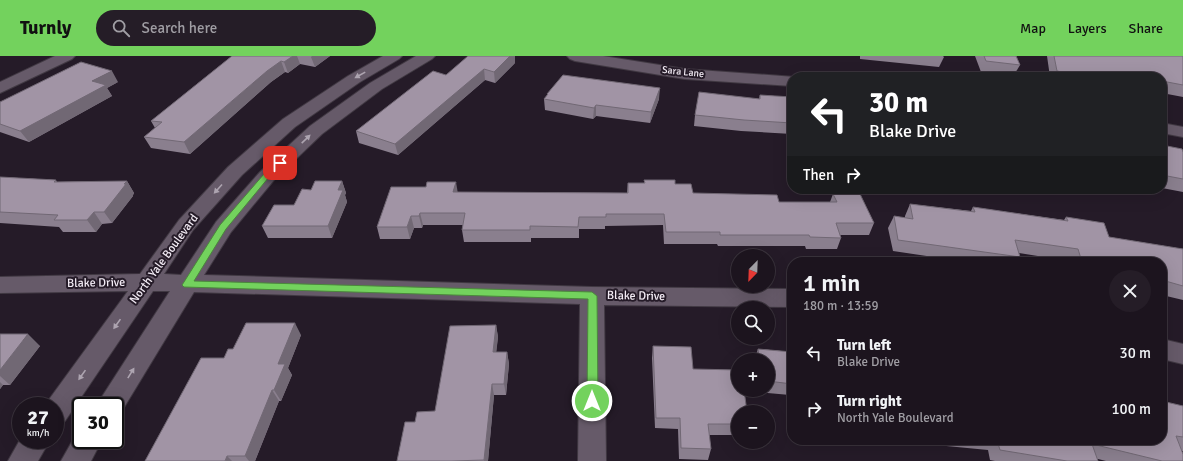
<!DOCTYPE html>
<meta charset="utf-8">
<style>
body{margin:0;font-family:Signika,sans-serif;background:#251d27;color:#f1f3f6;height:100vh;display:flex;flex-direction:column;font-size:15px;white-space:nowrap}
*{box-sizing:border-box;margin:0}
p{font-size:13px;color:#a09ea4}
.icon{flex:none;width:22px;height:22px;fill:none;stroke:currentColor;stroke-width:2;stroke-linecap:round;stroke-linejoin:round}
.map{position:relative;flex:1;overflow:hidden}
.side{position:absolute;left:787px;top:201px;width:380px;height:188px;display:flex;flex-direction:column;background:#1c141e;border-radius:16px;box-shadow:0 4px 16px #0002,0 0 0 1px #3a333c}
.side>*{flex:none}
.banner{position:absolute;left:787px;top:16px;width:380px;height:122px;border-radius:16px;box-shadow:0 4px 16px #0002,0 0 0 1px #3a333c;background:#202124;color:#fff;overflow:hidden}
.needle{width:26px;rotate:203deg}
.controls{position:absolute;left:731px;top:193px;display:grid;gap:8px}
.controls a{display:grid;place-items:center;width:44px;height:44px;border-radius:50%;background:#1c141e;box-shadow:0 4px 16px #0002,0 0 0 1px #3a333c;font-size:20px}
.speed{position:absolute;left:12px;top:341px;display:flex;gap:8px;font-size:20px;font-weight:700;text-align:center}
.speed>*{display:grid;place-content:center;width:52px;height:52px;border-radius:50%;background:#1c141e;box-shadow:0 4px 16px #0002,0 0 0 1px #3a333c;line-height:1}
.speed small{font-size:10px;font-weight:400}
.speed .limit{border:2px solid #111;border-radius:6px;background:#fff;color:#111}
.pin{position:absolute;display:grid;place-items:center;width:34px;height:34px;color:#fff;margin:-17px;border-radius:8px;box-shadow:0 2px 6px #0006}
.me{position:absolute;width:44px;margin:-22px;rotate:0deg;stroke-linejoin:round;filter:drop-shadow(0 0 3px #0008)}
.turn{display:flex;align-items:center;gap:14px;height:84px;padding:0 16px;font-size:18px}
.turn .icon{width:52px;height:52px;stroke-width:2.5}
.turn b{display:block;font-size:28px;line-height:34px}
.then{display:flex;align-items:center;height:38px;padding:0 16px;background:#0003;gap:8px;font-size:15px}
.round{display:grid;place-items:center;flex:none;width:42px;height:42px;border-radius:21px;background:#251d27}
.summary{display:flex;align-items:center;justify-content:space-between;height:68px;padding:0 16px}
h1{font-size:24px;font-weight:600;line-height:30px}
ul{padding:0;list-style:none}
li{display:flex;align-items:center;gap:12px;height:56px;padding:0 16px}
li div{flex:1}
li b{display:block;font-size:15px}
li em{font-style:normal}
header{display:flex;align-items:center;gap:24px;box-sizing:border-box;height:56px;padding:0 20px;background:#73d25d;color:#111}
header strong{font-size:19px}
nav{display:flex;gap:22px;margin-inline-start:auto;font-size:14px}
.search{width:280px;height:36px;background:#251d27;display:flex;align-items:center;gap:10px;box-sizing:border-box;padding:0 14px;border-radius:22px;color:#a09ea4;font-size:15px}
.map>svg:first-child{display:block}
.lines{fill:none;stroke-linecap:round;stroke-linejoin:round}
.minor-casing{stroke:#413943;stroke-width:2}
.minor{fill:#665a69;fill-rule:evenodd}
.wall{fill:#8a7f8e}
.shaded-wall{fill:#716874}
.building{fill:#a194a5;stroke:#716874}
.oneway{fill:#ada4b0}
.route{fill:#73d25d;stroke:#4b883c}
.labels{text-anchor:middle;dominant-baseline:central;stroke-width:4;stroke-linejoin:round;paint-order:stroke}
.far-street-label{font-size:10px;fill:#f4edf6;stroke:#251b28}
.street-label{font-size:12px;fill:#f4edf6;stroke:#251b28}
</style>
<header>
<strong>Turnly</strong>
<div class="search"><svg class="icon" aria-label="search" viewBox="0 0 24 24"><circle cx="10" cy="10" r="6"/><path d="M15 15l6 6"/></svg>Search here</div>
<nav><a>Map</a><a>Layers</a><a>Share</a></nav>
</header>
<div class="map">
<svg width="1183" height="405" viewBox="0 0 1183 405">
<rect width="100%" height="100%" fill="#251b28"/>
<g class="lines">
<g class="minor-casing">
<g id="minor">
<polygon points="55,0 75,0 72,3 0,37 0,26"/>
<polygon points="383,0 402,0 399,3 360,26 295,71 242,119 193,174 164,218 181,219 216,166 260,116 310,70 370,27 416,0 435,0 432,3 382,33 322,78 274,124 231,176 204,219 592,231 792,233 792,251 604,249 606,405 578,405 580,248 194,236 120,358 115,360 115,350 96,350 170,235 153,235 65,365 55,369 55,350 45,350 45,349 128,235 0,237 0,221 140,218 179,164 228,111 283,63 348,20"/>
<polygon points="567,0 603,0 685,13 795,21 792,21 792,30 685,23 575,5 570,3"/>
<polygon points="1162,67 1183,71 1183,81 1162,77"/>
<polygon points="1162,283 1183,288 1183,308 1162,303"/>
<polygon points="81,374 81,384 102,384 91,405 61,405 78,375"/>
<polygon points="21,382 21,384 50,384 38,405 8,405"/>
</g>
</g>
<use href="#minor" class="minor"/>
</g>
<g class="wall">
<polygon points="232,0 330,0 315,11 300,8 288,17 285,16 271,26 190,98 151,92 144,81 155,72 151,65"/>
<polygon points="860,0 943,0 944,1 939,11 860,3"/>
<polygon points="975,0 1016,0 1020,9 1014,19 981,16"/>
<polygon points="1047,0 1183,0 1183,41 1162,37 1162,21 1050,21"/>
<polygon points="515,7 495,27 485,24 398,99 359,87 356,75 446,19"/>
<polygon points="118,26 107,32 112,40 29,86 0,76 0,46"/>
<polygon points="547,38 659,43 650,67 596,60 593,63 545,54 544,43 547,40"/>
<polygon points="760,39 792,41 792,78 741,75 694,70 695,59 759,43"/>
<polygon points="1162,89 1183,96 1183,136 1162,132"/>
<polygon points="0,121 56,124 57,126 127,125 134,137 133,139 133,140 112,167 102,168 96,176 63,176 59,171 0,167"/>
<polygon points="644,124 675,128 693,137 779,146 830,146 833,138 874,167 869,179 840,179 841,182 837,193 806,193 805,190 718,190 717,188 664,188 663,169 605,170 605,173 579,173 579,182 531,182 531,186 464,186 462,174 463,169 423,169 422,172 414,172 410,183 380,183 377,171 457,136 627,137 628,127 644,127"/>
<polygon points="342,125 346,137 345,139 347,146 332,182 268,182 262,170 294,149 311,134"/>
<polygon points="910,148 971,155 973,151 1064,164 1066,161 1109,181 1183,193 1183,244 1162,239 1162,206 1069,206 1069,205 1019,197 1020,201 1016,206 967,206 893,195 888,172 894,160 905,162 905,160"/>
<polygon points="496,269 498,281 496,296 507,296 509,308 506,339 494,339 488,405 397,405 435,355"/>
<polygon points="0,278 40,290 10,329 3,329 0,333"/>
<polygon points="301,279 288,312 292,319 281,345 279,345 255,405 145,405 224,302 233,293"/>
<polygon points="653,290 693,313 738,356 738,379 709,379 711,393 708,404 679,403 678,373 655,372 652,302"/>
<polygon points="758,293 792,296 792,357 790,339 757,336 757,334 768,334 768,304 754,304"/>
<polygon points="1183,350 1183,395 1182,395 1183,405 1106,405 1098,403 1098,405 995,405 990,404 988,394 884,384 1162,384"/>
</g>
<g class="shaded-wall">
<polygon points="293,0 297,0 300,8 288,17 284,6"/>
<polygon points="312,0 330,0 315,11 311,1"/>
<polygon points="510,0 515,0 515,7 495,27 494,16"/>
<polygon points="281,5 285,16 271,26 190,98 184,86 267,15"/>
<polygon points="484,13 485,24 398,99 395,88"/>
<polygon points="112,15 118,26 107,32 112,40 29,86 20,75 92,25"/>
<polygon points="660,32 659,43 650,67 651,56"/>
<polygon points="596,49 596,60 593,63 594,52"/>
<polygon points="127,125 134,137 133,139 133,140 112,167 104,156"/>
<polygon points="342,125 346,137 345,139 347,146 332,182 328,170 338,134"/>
<polygon points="456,126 458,138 453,136"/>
<polygon points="94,156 102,168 96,176 87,164"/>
<polygon points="420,157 423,169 422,172 419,160"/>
<polygon points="411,160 414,172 410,183 407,171"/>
<polygon points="295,267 301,279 288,312 292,319 281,345 274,334 278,308"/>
<polygon points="496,269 498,281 495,308 493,296"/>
<polygon points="28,278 40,290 10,329 0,320 0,314"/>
<polygon points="507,296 509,308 506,339 504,328"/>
<polygon points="0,326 3,329 0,333"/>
<polygon points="492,328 494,339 488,405 484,405"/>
<polygon points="272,334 279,345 255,405 249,405 245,400"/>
<polygon points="227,400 232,405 225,405"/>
</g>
<g class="building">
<polygon points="232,0 293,0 284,6 281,5 267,15 184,86 144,81 162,66 151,65"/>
<polygon points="468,0 510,0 494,16 484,13 395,88 356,75 433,15 446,19"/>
<polygon points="984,0 1016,0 1020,9 986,5"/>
<polygon points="1054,0 1183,0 1183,29 1162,25 1162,21 1091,21 1057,15"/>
<polygon points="81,6 112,15 92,25 106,29 20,75 0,68 0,46"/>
<polygon points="563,19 660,32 651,56 596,49 594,52 544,43 548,38 547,38"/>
<polygon points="699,36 760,43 760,39 792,41 792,67 744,64 695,59"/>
<polygon points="1162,89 1182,93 1183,96 1183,123 1162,119"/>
<polygon points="0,121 56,124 54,126 127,125 124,128 126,128 104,156 94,156 87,164 54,164 58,159 0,156"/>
<polygon points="644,124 675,124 675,128 691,128 693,137 777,139 779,146 837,146 833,138 860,138 874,167 836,167 841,182 810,181 809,179 720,179 720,176 666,176 664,158 606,158 606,161 579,161 578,171 530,170 530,174 462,174 465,157 420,157 419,160 411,160 407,171 377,171 391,131 426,131 427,126 456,126 453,136 628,137 628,127 645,127"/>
<polygon points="315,125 342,125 338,134 343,134 328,170 262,170 274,149 294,149 302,133 311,134"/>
<polygon points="910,148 975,156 973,151 1068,165 1066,161 1104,167 1109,181 1183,193 1183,230 1162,224 1162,206 1082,206 1078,193 1015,184 1020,201 898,184 894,160 913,163"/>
<polygon points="246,267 295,267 278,308 285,308 274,334 272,334 245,400 227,400 225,405 145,405 201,302 224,302 228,293 233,293"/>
<polygon points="496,269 493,296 507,296 504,328 492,328 484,404 452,405 397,405 405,366 415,366 417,356 435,355 450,270"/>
<polygon points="0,278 28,278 0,314"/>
<polygon points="653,290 691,291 693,313 738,314 738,334 744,334 747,356 738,356 738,368 708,368 711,393 681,392 680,362 656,362"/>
<polygon points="758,293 792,296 792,328 768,325 768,304 759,304"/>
<polygon points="1162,345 1183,350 1183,381 1176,380 1183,398 1183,405 1162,405 1092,388 1098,405 1067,405 1000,394 997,384 1162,384"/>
</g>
<defs><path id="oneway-solid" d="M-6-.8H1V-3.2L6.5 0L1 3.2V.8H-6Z"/></defs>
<g class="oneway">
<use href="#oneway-solid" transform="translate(360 19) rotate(151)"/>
<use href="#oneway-solid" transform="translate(306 83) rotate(-44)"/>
<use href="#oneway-solid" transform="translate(218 133) rotate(132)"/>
<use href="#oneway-solid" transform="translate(117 268) rotate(125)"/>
<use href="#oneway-solid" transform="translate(131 317) rotate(-58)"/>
<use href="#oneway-solid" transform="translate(82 319) rotate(125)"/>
</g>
<polygon class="route" points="277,105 283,105 284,107 269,121 226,173 194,225 592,236 597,240 598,345 596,348 592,350 588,348 587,345 588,243 184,231 182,229 184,226 220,169 264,118"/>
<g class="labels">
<g class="far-street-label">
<text transform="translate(683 16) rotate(6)">Sara Lane</text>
</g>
<g class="street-label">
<text transform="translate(164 203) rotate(-54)">North Yale Boulevard</text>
<text transform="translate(96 227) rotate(-1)">Blake Drive</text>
<text transform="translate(636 240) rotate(1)">Blake Drive</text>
</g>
</g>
</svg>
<div class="controls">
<a><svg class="needle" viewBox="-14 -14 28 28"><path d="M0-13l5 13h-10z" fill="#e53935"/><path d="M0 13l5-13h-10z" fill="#a09ea4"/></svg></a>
<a><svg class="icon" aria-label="search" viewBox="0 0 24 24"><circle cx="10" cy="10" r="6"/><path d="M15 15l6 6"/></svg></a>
<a>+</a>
<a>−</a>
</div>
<div class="speed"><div>27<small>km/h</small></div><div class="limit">30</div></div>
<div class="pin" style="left:280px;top:107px;background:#d93025"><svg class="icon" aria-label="arrive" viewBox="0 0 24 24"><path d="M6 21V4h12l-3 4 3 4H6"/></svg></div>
<svg class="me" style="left:592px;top:345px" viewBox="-20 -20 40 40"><circle r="17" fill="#73d25d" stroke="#fff" stroke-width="3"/><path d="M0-11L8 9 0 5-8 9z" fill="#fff"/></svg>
<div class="banner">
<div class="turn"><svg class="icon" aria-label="left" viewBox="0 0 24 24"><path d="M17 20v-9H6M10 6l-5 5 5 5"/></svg><div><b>30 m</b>Blake Drive</div></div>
<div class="then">Then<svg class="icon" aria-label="right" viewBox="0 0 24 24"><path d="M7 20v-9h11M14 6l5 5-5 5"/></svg></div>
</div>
<section class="side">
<div class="summary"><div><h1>1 min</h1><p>180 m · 13:59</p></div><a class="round"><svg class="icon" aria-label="close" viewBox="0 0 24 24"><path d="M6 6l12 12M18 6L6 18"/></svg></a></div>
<ul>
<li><svg class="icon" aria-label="left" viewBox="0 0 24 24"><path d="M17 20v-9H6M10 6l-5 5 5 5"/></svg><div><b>Turn left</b><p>Blake Drive</p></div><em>30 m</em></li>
<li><svg class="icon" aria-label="right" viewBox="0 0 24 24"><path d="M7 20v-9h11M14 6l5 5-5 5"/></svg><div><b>Turn right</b><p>North Yale Boulevard</p></div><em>100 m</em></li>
</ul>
</section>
</div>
